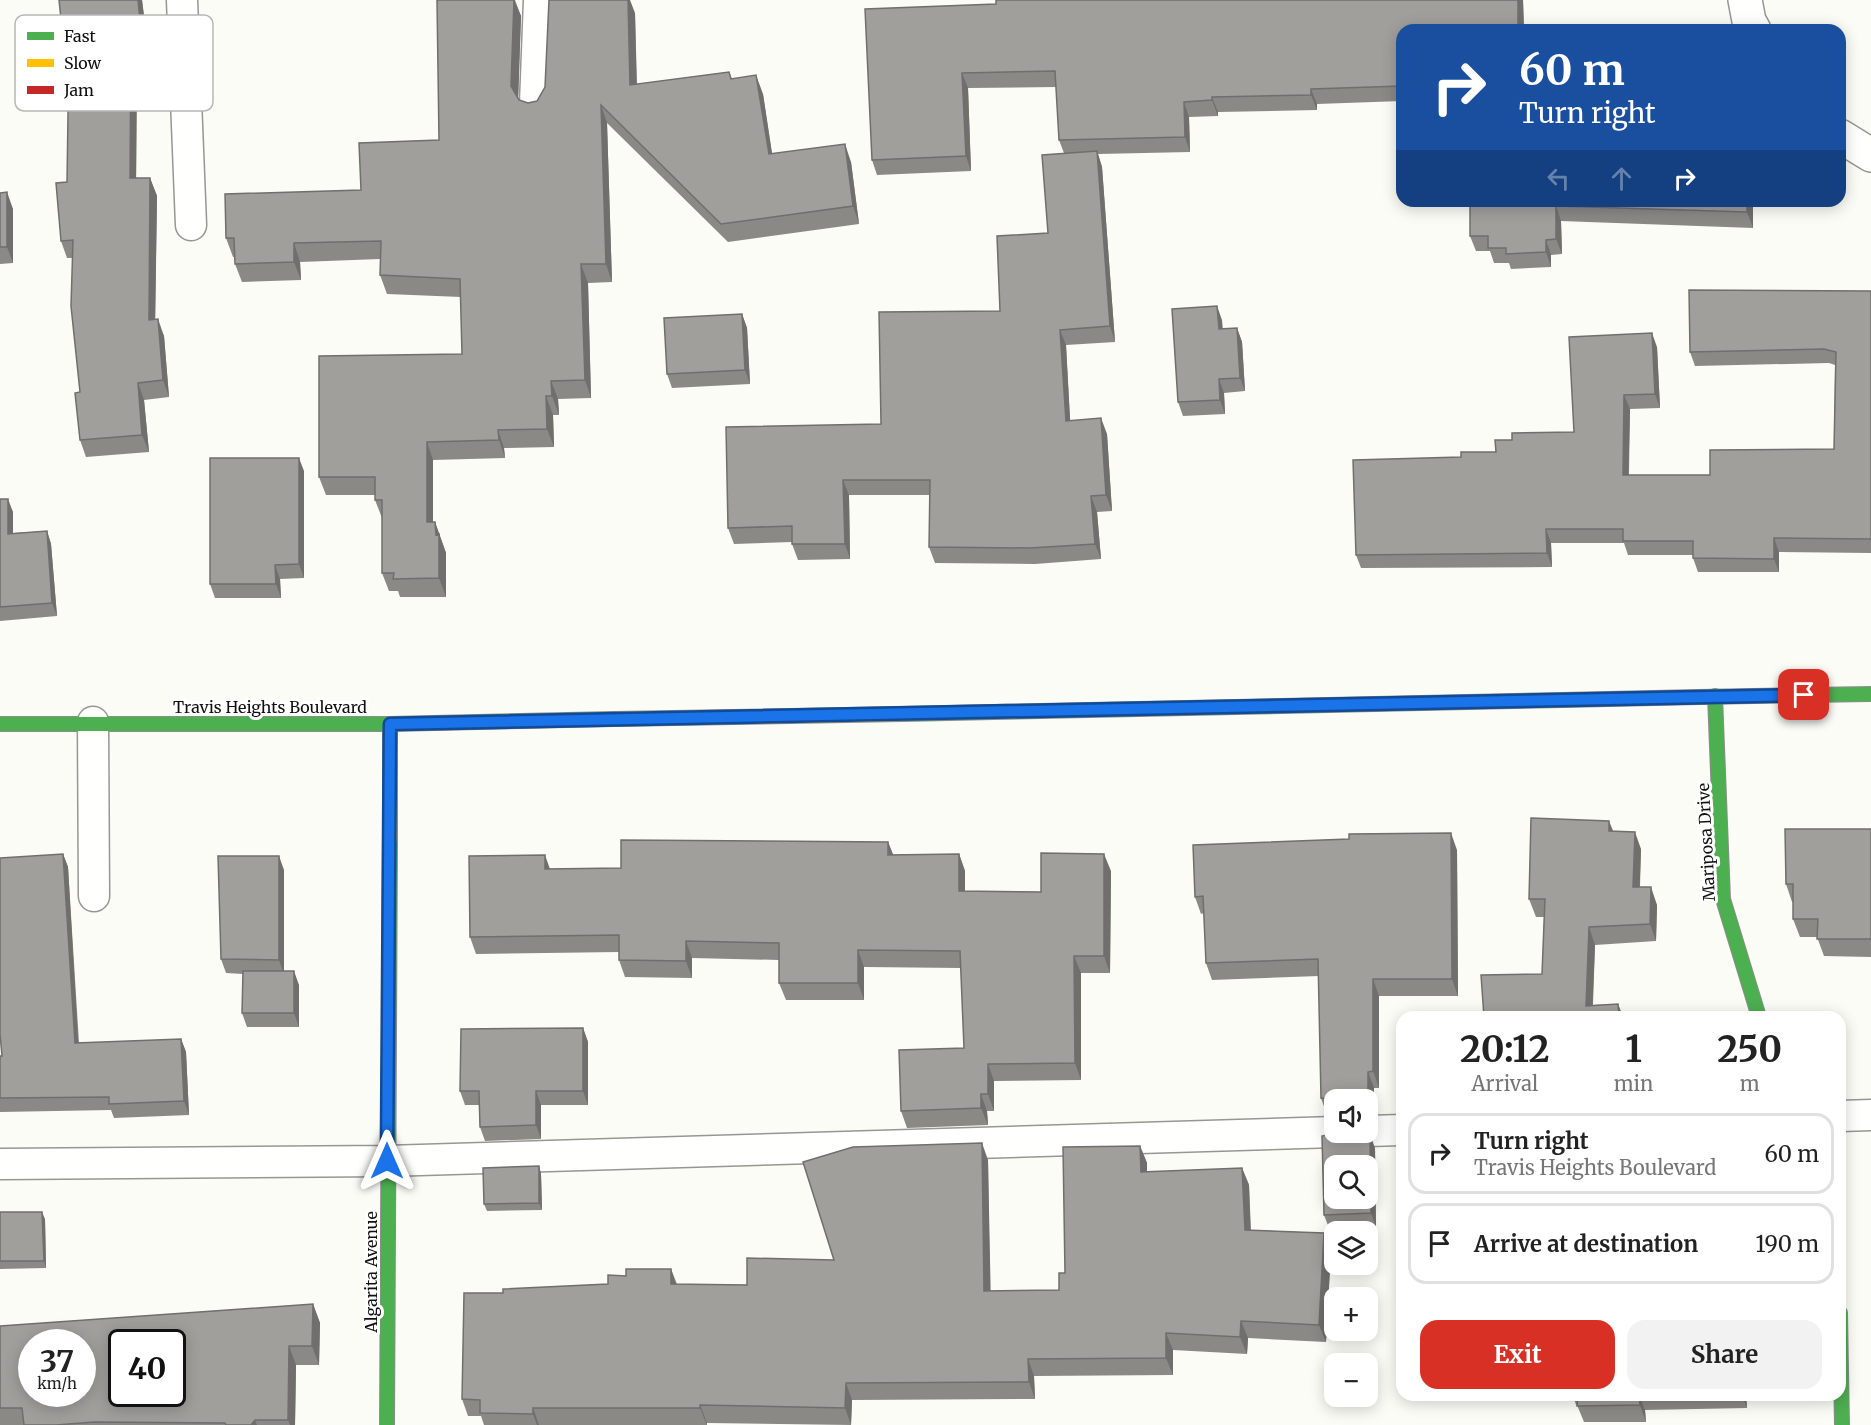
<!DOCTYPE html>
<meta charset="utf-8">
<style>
body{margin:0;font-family:Merriweather,serif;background:#f2f2f2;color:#222;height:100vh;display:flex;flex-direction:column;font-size:22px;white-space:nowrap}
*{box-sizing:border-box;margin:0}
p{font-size:20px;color:#767676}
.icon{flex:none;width:33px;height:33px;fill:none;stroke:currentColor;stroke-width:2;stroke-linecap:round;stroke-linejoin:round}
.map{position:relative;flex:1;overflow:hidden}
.sheet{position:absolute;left:1396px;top:1011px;width:450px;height:390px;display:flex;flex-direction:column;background:#fff;border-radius:18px;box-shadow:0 3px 15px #0003}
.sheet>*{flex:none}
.hud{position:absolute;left:1396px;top:24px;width:450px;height:183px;border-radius:18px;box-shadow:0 3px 15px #0003;background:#1a4fa0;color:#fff;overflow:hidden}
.buttons{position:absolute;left:1324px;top:1089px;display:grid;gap:12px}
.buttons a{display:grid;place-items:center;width:54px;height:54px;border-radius:12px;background:#fff;box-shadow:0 3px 15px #0003;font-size:30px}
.speed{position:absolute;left:18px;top:1329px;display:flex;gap:12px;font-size:30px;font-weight:700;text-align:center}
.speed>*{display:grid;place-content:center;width:78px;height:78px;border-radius:50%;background:#fff;box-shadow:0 3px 15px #0003;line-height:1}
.speed small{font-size:15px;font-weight:400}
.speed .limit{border:3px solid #111;border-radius:9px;background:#fff;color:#111}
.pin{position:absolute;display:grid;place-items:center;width:51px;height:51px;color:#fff;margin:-26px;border-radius:12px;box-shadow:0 3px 9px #0006}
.me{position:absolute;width:66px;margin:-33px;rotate:0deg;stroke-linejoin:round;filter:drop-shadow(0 0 4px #0008)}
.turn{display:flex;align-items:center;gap:21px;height:126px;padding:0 24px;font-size:27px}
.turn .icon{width:78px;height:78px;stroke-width:2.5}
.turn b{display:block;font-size:42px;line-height:51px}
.lanes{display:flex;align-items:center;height:57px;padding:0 24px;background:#0003;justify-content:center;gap:30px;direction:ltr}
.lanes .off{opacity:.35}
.eta{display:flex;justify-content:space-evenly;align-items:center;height:102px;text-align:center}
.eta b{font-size:36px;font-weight:700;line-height:42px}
.primary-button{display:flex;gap:12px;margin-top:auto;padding:12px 24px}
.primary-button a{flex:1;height:69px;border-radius:18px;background:#d93025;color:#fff;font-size:24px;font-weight:700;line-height:69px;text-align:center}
.primary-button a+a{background:#f2f2f2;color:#222}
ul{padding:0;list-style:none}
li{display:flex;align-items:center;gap:18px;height:81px;margin:0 12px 9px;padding:0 12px;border:3px solid #e0e0e0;border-radius:18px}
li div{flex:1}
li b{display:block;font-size:22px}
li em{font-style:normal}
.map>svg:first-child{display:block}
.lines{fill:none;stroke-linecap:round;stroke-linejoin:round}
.lane-casing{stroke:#969694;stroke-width:33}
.street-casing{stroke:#969694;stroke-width:36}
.fast-casing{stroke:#8d8d8b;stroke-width:16}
.slow-casing{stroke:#8d8d8b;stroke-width:16}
.jam-casing{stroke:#8d8d8b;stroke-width:16}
.lane{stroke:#fffffe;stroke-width:30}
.street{stroke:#fffffe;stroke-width:33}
.fast{stroke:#4caf50;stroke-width:14}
.slow{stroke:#ffc107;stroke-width:14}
.jam{stroke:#c62828;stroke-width:14}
.wall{fill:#8a8986}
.shaded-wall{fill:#706f6d}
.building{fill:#a09f9c;stroke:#706f6d;stroke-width:1.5;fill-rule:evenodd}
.route-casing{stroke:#114b97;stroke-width:15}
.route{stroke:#1a73e8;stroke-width:10}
.labels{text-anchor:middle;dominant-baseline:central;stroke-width:6;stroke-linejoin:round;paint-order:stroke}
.street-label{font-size:16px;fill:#101010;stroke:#fff}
.key{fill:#fff;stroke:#b7b7b7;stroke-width:1.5}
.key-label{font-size:16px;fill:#101010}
</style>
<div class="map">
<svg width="1871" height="1425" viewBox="0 0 1871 1425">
<rect width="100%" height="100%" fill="#fcfcf7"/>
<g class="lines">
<g class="lane-casing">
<g id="lane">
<polyline points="182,0 191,225"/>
<polyline points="535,104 539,0"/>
<polyline points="93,722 94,896"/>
<polyline points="1840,1116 1871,1115"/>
<polyline points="1368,1131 1402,1130"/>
<polyline points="0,1164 387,1161 1335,1132"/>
</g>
</g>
<g class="street-casing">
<g id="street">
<polyline points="1745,0 1749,21 1754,30"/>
<polyline points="1840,136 1871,155"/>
</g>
</g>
<g class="fast-casing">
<g id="fast">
<polyline points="1715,696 1723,899 1759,1017"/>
<polyline points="1699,697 1871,694"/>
<polyline points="902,714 1563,700"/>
<polyline points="0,724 390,724 614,719"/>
<polyline points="1840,1313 1842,1425"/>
<polyline points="387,1425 390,839"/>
</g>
</g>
<g class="slow-casing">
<g id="slow">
<polyline points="614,719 902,714"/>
<polyline points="390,839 390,724"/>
</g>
</g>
<g class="jam-casing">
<polyline id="jam" points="1563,700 1699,697"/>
</g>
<use href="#lane" class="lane"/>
<use href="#street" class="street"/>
<use href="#fast" class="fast"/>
<use href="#slow" class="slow"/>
<use href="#jam" class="jam"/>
</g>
<g class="wall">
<polygon points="59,0 142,0 149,57 137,58 136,178 150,178 157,196 155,319 164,336 169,397 144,400 149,452 86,457 80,440 80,392 72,258 67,258 61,241 67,182 69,60 64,47"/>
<polygon points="437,0 515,0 521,16 518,99 519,100 528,103 537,101 635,13 637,84 729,72 732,79 763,94 772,154 851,162 859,224 728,242 607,123 612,282 588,283 591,398 558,399 559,415 553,415 554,447 504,448 505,458 433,460 433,522 435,522 446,553 446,597 400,597 398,591 389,591 382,573 382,518 375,500 375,495 326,495 319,477 462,354 461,297 387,294 380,275 380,259 300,262 301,280 242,282 235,264 235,257 233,257 226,238 361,190 439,140"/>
<polygon points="996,0 1523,0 1524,30 1402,30 1402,101 1317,104 1317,110 1218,112 1218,116 1189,117 1190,152 1098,154 1102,167 1115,342 1066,345 1070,421 1107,434 1112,511 1097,512 1101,559 1035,564 935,563 929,547 930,495 849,495 850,559 798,560 792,544 792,542 734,544 728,528 881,424 1000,311 1048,233 1064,153 1059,140 1056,87 968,88 971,171 877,175 872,160 996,4"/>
<polygon points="0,193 13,209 13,263 0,264"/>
<polygon points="1470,201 1753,201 1753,228 1561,221 1562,254 1551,255 1551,267 1511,269 1509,263 1494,263 1490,251 1476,251 1470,236"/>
<polygon points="1871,291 1871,553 1779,552 1779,572 1698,572 1693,558 1693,555 1628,555 1624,543 1551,543 1552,567 1361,568 1356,555 1461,457 1496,452 1512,440 1574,432 1657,347 1660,408 1630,409 1629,475 1710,475 1834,449 1835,365 1829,363 1695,366 1690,352"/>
<polygon points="742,314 747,328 750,384 672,388 667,374"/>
<polygon points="1222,320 1222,329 1237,328 1242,342 1245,391 1224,393 1225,414 1183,416 1178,402"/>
<polygon points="304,471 304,578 280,579 281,598 215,598 210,584"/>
<polygon points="0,499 13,512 13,533 47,531 51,544 57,616 0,621"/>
<polygon points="1871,829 1871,957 1824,956 1817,937 1800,937 1793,919 1793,902 1792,902 1786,884"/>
<polygon points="1613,831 1641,849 1640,887 1657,905 1656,941 1595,945 1593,1005 1618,1004 1623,1017 1484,1017 1542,974 1544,917 1536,917 1529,899"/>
<polygon points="888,842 893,855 959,854 965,871 965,891 1041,892 1111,871 1110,973 1081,973 1081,1080 994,1081 994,1111 987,1111 988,1125 907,1128 901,1111 964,1048 961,968 864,967 864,1000 786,1000 779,983 779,960 692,958 692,978 625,977 619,960 619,952 476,954 470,937 550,869 621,868"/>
<polygon points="1457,850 1458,996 1379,996 1379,1088 1374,1088 1374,1114 1368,1115 1368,1100 1335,1100 1335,1116 1327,1115 1321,1098 1319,976 1212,980 1206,963 1204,913 1201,914 1195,897"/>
<polygon points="63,854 68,867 79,1043 181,1039 186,1052 189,1115 114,1118 111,1110 0,1112 0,1056 2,1056"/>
<polygon points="284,870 284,971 299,985 299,1027 247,1027 242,1013 243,974 226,973 221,959"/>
<polygon points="583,1028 588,1042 588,1105 541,1105 541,1139 485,1141 480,1127 479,1105 465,1105 460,1091"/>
<polygon points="1140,1146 1147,1163 1147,1172 1242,1168 1249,1185 1251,1230 1324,1233 1331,1250 1326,1342 1248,1338 1247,1354 1173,1350 1173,1375 1034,1376 1035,1399 852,1400 851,1425 707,1423 707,1425 484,1425 481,1416 468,1416 462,1399 503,1293 608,1284 626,1276 671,1269 677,1284 747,1285 834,1260 988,1160 990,1291 1059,1290 1065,1273"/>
<polygon points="1375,1148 1376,1227 1329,1228 1324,1215"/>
<polygon points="539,1166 541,1174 542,1210 487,1211 484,1204"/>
<polygon points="0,1212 45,1219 46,1268 0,1269"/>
<polygon points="313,1304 320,1323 319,1365 296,1365 295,1425 0,1425 0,1326"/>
<polygon points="1573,1395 1746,1395 1747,1408 1645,1410 1646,1422 1584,1422 1577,1405 1576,1405"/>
</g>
<g class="shaded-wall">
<polygon points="138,0 142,0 149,57 142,40"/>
<polygon points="514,0 521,16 518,104 511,86"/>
<polygon points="628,0 630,0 635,13 637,103 630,85"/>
<polygon points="1518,0 1523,0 1524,30 1518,30"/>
<polygon points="131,41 137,58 136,195 130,178"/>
<polygon points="962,73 968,88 971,171 966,156"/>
<polygon points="756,75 763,94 775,173 769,154"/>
<polygon points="1311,89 1317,104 1317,110 1311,95"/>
<polygon points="1212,97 1218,112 1218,116 1212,100"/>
<polygon points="1184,102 1189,117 1190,152 1185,137"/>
<polygon points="601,105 607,123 612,282 606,264"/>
<polygon points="845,144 851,162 859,224 853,206"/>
<polygon points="1097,151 1102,167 1115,342 1110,326"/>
<polygon points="150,178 157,196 155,337 149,320"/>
<polygon points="7,192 13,209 13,263 7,247"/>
<polygon points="1747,201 1753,201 1753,228 1747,212"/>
<polygon points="1556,206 1561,221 1562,254 1556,239"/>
<polygon points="1546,240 1551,255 1551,267 1546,252"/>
<polygon points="294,243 300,262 301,280 294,262"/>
<polygon points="581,264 588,283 591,398 585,380"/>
<polygon points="1217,306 1222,320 1224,343 1219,329"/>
<polygon points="742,314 747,328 750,384 745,370"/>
<polygon points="158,319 164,336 169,397 163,380"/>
<polygon points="1237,328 1242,342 1245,391 1240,378"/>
<polygon points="1060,330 1066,345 1071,436 1066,421"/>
<polygon points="1652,333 1657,347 1660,408 1655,394"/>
<polygon points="1219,379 1224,393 1225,414 1220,400"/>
<polygon points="551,381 558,399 559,415 552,396"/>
<polygon points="138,383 144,400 149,452 142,435"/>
<polygon points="1624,395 1630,409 1628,489 1623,475"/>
<polygon points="546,396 553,415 554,447 547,429"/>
<polygon points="1101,418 1107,434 1112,511 1106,495"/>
<polygon points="498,430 504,448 505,458 499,440"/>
<polygon points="427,442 433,460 433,541 427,522"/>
<polygon points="299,458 304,471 304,578 299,564"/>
<polygon points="843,480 849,495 850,559 845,544"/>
<polygon points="1091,496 1097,512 1101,559 1095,544"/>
<polygon points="8,499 13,512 13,547 8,534"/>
<polygon points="435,522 446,553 446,597 439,578"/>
<polygon points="1546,529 1551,543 1552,567 1547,553"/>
<polygon points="47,531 51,544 57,616 52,603"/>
<polygon points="1774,538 1779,552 1779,572 1774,559"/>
<polygon points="275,565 280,579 281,598 276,584"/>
<polygon points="1609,821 1616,838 1609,831"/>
<polygon points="1635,832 1641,849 1639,904 1633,887"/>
<polygon points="1451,833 1457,850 1458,996 1452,979"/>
<polygon points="888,842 895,859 888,855"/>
<polygon points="63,854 68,867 79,1056 75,1043"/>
<polygon points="959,854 965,871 965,908 959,891"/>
<polygon points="1104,854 1111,871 1110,973 1104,956"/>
<polygon points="545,855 551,872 545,869"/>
<polygon points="279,856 284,870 284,974 279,960"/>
<polygon points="1651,887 1657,905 1656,941 1650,924"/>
<polygon points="1589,927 1595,945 1592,1017 1586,1006"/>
<polygon points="686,941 692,958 692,978 686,961"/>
<polygon points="858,950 864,967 864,1000 858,983"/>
<polygon points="1074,956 1081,973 1081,1080 1075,1063"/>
<polygon points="294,971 299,985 299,1027 294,1013"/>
<polygon points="1373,979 1379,996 1379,1088 1373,1071"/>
<polygon points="1618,1004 1623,1017 1619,1017"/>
<polygon points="583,1028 588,1042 588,1105 583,1091"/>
<polygon points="181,1039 186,1052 189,1115 184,1101"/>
<polygon points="988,1064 994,1081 994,1111 988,1094"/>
<polygon points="1368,1072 1374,1088 1374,1114 1368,1097"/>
<polygon points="536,1091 541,1105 541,1139 536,1125"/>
<polygon points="981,1094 987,1111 988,1125 981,1108"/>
<polygon points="1370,1134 1375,1148 1376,1227 1371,1213"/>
<polygon points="982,1143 988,1160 991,1309 984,1291"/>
<polygon points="1140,1146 1147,1163 1147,1189 1141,1172"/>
<polygon points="539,1166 541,1174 542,1210 539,1203"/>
<polygon points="1242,1168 1249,1185 1251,1247 1245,1230"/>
<polygon points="42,1212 45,1219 46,1268 44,1261"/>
<polygon points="1324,1233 1331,1250 1326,1342 1319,1325"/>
<polygon points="671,1269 677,1287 671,1284"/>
<polygon points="313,1304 320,1323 319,1365 312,1346"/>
<polygon points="1241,1321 1248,1338 1247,1354 1240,1337"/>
<polygon points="1166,1333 1173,1350 1173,1375 1166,1358"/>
<polygon points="289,1346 296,1365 295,1425 290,1425 288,1420"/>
<polygon points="1028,1359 1034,1376 1035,1399 1029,1382"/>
<polygon points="846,1383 852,1400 851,1425 845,1408"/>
<polygon points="1639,1395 1645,1410 1646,1422 1640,1405"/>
<polygon points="1742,1395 1746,1395 1747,1408"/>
<polygon points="700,1405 707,1423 707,1425 700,1408"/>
<polygon points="533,1408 539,1425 537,1425 533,1414"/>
<polygon points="255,1420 257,1425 251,1425"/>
</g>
<g class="building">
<polygon points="59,0 138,0 142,40 131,41 130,178 150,178 149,320 158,319 163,380 138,383 142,435 80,440 75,393 80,392 71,306 73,240 61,241 56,183 67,182 69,47 64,47"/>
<polygon points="437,0 514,0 511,86 519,100 528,103 537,101 545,87 549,0 628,0 630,85 729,72 731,79 756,75 769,154 845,144 853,206 721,224 601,105 606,264 581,264 585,380 551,381 552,396 546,396 547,429 498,430 499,440 427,442 427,522 435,522 436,535 439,534 439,578 393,579 394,573 382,573 382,500 375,500 375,477 319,477 319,356 462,354 460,279 380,275 381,241 294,243 294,262 235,264 234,238 226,238 225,194 361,190 359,143 439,140"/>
<polygon points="996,0 1518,0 1518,30 1402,30 1402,86 1311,89 1311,95 1212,97 1212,100 1184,102 1185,137 1059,140 1055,71 962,73 966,156 872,160 865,9 996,4"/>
<polygon points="1097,151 1110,326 1060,330 1066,421 1101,418 1106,495 1091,496 1095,544 1030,548 929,547 930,480 843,480 845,544 792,544 792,526 728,528 726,427 881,424 879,312 1000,311 997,236 1048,233 1042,155"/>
<polygon points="7,192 7,247 0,247 0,193"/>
<polygon points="1470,201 1747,201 1747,212 1556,206 1556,239 1546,240 1546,252 1506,254 1506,248 1488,248 1488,236 1470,236"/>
<polygon points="1689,290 1871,291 1871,539 1774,538 1774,559 1693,558 1693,541 1623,541 1623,529 1546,529 1547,553 1356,555 1353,460 1461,457 1461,452 1496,452 1495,440 1512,440 1512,433 1574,432 1569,337 1652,333 1655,394 1624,395 1623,475 1710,475 1710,450 1834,449 1836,352 1824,349 1690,352"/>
<polygon points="1217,306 1219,329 1237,328 1240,378 1219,379 1220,400 1178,402 1172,309"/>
<polygon points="742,314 745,370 667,374 664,318"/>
<polygon points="210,458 299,458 299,564 275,565 276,584 210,584"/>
<polygon points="0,499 8,499 8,534 47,531 52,603 0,607"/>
<polygon points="1531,818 1609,821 1609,831 1635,832 1633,887 1651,887 1650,924 1589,927 1586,1006 1618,1004 1619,1017 1484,1017 1481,975 1542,974 1545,899 1529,899"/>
<polygon points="1785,829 1871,829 1871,939 1817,939 1818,919 1793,919 1793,884 1786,884"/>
<polygon points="1451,833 1452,979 1373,979 1373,1071 1368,1072 1368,1097 1354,1100 1335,1100 1321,1098 1318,959 1206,963 1203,896 1195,897 1193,845 1349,839 1349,834"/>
<polygon points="621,840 888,842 888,855 959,854 959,891 1041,892 1041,853 1104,854 1104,956 1074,956 1075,1063 988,1064 988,1094 981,1094 981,1108 901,1111 899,1050 964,1048 960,951 858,950 858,983 779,983 779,943 686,941 686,961 619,960 619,935 470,937 469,856 545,855 545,869 621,868"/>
<polygon points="63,854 75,1043 181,1039 184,1101 109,1104 109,1097 0,1098 0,1056 2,1056 0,1034 0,858"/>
<polygon points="218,856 279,856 279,960 221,959"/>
<polygon points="243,971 294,971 294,1013 242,1013"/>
<polygon points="583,1028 583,1091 536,1091 536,1125 480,1127 479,1091 460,1091 461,1029"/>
<path d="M1339,1132H1358L1370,1134L1371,1213L1324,1215L1322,1136ZM1335,1166H1368V1198H1335Z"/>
<polygon points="982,1143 984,1291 1059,1290 1059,1273 1065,1273 1063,1147 1140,1146 1141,1172 1242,1168 1245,1230 1324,1233 1319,1325 1241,1321 1240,1337 1166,1333 1166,1358 1028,1359 1029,1382 846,1383 845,1408 700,1405 700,1408 533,1408 533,1414 480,1413 480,1400 462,1399 464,1293 503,1293 503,1289 608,1284 608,1275 626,1276 626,1269 671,1269 671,1284 747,1285 747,1258 834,1260 803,1162 853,1147"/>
<polygon points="539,1166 539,1203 484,1204 483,1168"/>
<polygon points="0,1212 42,1212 44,1261 0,1261"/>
<path d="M313,1304L312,1346H289L288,1420H255L251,1425H226L225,1423L94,1422L56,1425H24L22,1408H0V1326ZM32,1342H82V1394H32ZM122,1342H172V1394H122Z"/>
<polygon points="1578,1395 1639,1395 1640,1405 1577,1406"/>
</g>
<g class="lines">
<g class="route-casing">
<polyline id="route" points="387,1161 390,724 1804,695"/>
</g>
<use href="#route" class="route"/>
</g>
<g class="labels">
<g class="street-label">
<text x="270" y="707">Travis Heights Boulevard</text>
<text transform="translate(1706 842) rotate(-93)">Mariposa Drive</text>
<text transform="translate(371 1272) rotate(-90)">Algarita Avenue</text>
</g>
</g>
<rect x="15" y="15" width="198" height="96" rx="9" class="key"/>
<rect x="27" y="32" width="27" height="8" fill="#4caf50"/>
<rect x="27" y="59" width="27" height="8" fill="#ffc107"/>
<rect x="27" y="86" width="27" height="8" fill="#c62828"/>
<g class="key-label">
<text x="64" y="42">Fast</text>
<text x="64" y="69">Slow</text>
<text x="64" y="96">Jam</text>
</g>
</svg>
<div class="buttons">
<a><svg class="icon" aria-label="sound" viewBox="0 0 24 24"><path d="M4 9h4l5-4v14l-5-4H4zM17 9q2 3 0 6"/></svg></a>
<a><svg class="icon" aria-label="search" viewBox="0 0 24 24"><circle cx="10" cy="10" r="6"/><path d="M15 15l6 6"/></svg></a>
<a><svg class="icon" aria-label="layers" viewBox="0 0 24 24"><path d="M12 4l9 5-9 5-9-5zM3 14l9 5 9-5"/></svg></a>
<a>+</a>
<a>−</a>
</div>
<div class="speed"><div>37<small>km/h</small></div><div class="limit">40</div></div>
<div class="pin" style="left:1804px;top:695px;background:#d93025"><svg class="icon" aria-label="arrive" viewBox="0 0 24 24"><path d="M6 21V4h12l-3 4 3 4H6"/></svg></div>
<svg class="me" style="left:387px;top:1161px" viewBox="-20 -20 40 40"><path d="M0-17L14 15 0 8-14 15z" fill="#1a73e8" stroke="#fff" stroke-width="4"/></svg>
<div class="hud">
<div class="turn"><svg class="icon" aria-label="right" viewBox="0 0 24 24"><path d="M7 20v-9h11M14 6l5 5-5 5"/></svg><div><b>60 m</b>Turn right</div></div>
<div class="lanes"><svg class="icon off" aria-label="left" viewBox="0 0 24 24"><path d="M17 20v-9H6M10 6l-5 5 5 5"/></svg><svg class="icon off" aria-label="ahead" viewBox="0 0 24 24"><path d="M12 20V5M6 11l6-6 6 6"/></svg><svg class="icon" aria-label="right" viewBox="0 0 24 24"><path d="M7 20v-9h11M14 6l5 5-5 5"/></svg></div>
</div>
<section class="sheet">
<div class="eta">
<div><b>20:12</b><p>Arrival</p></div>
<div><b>1</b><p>min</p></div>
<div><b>250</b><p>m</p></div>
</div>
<ul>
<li><svg class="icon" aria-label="right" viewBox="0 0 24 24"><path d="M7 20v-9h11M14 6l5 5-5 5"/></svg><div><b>Turn right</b><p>Travis Heights Boulevard</p></div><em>60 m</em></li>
<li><svg class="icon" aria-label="arrive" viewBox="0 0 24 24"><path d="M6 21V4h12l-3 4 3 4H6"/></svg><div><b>Arrive at destination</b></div><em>190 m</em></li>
</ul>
<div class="primary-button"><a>Exit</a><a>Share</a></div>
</section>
</div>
